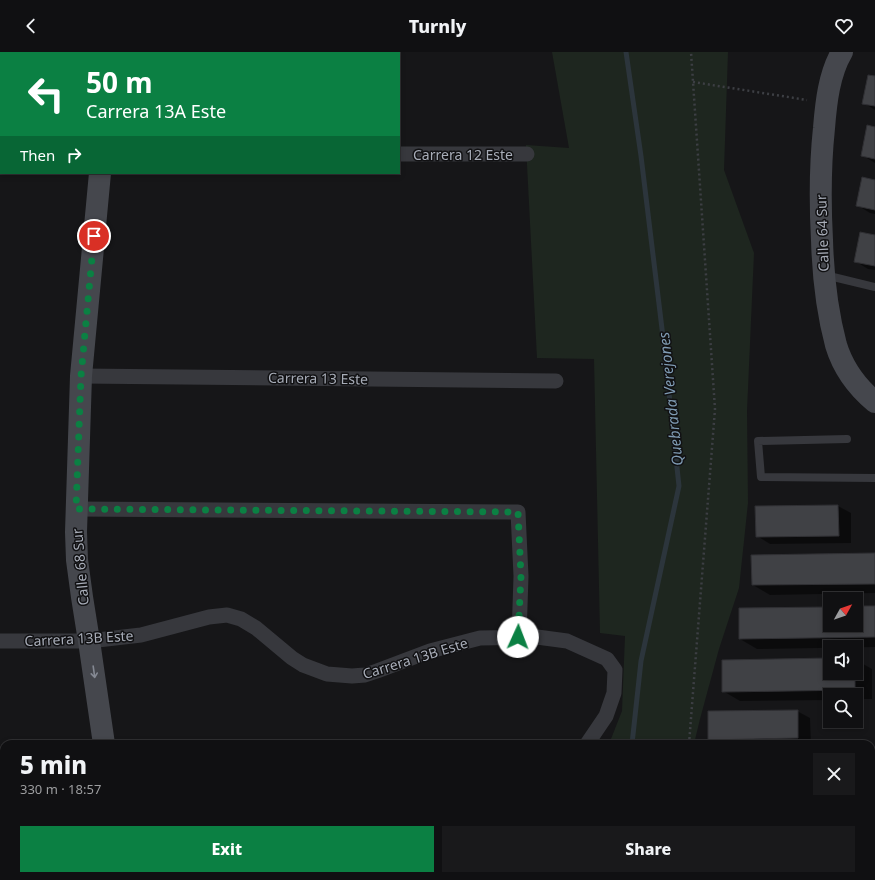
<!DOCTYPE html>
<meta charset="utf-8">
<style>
body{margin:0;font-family:"Noto Sans",sans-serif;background:#19191b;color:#f1f3f6;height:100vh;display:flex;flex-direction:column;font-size:15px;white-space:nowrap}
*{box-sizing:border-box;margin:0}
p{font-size:13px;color:#9c9d9f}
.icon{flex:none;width:22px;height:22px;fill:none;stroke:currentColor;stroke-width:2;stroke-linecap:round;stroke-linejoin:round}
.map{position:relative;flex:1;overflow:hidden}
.side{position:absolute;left:0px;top:688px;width:875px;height:140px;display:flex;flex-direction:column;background:#101012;border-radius:12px 12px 0 0;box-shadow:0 2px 6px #0003,0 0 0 1px #303032}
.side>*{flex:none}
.hud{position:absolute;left:0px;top:0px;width:400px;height:122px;box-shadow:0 2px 6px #0003,0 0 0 1px #303032;background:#0b8043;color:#fff;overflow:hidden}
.needle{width:26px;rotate:50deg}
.fabs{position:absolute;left:823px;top:540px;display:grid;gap:8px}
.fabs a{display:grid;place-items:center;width:40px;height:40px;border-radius:0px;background:#101012;box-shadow:0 2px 6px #0003,0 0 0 1px #303032;font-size:20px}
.pin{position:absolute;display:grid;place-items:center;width:34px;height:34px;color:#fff;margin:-17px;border:2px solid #fff;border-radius:50%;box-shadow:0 1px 4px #0007}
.me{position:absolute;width:44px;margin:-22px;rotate:2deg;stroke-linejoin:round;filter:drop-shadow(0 0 3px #0008)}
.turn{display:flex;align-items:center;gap:14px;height:84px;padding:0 20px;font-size:18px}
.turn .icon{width:52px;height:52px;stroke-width:2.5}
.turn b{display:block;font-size:28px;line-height:34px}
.then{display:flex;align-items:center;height:38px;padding:0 20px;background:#0003;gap:8px;font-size:15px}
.round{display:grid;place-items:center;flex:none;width:42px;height:42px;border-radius:0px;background:#19191b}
.overview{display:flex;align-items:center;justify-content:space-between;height:68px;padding:0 20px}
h1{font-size:24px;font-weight:800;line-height:30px}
.cta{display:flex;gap:8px;margin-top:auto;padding:8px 20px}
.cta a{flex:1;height:46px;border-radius:0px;background:#0b8043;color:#fff;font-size:16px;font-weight:800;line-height:46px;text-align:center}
.cta a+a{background:#19191b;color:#f1f3f6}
header{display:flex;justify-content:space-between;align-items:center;height:52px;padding:0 20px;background:#101012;font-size:18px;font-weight:800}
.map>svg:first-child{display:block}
.green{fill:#1e261f}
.shadow{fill:#0007}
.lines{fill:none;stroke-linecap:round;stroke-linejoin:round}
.stream{stroke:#2c353c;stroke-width:5}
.building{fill:#404145;stroke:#303034}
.path{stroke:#3d3f44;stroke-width:2.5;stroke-dasharray:2 3;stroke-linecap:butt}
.lane{stroke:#37383d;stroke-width:8}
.street{stroke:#37383d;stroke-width:15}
.secondary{stroke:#45474d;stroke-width:22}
.oneway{stroke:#858993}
.route{stroke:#0b8043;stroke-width:7;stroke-dasharray:0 12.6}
.labels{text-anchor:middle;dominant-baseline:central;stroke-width:3;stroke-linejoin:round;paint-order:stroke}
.street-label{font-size:14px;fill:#a8adb8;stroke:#111113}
.water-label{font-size:15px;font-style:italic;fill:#7f9bb3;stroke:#111113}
</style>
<header><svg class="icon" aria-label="back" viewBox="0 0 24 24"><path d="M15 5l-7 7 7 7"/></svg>Turnly<svg class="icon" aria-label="heart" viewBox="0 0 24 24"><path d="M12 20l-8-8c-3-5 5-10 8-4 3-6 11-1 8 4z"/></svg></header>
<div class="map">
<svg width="875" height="828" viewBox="0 0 875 828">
<rect width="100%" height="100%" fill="#161618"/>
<g class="green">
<polygon points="552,0 728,0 724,118 754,201 747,359 748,451 739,536 719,597 700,667 694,692 609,692 622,659 625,584 600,581 594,307 537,306 526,93 569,96"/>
<polygon points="591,824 697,824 699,828 591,828"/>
</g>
<g class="shadow">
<polygon points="875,25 875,58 864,51"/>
<polygon points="875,76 875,111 862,103"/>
<polygon points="875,129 875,162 870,161 857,153"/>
<polygon points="875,184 875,218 868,217 855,209"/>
<polygon points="838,454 851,461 851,491 770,492 757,484"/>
<polygon points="875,502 875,541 770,543 753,533"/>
<polygon points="856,555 875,555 875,595 757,597 740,587 830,556 830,573 856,573"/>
<polygon points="830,607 830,621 856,621 856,608 872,617 872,647 856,647 856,643 830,643 830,648 740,649 723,639"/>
<polygon points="797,659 810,666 811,692 718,692 709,687"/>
</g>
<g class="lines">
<g class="stream">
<polyline points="626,0 641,104 663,285 679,434 641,609 632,692"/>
<polyline points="619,828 619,824"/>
</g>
</g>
<g class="building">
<polygon points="868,23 875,24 875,54 862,52"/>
<polygon points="867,73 875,75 875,107 861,104"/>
<polygon points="862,125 875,128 875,158 856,154"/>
<polygon points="860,180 875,183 875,214 854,210"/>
<polygon points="838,453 839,484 756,485 755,454"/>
<polygon points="875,501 875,532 752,533 751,503"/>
<polygon points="856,554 875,554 875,585 739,587 739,556 830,555 830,573 856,573"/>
<polygon points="830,606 830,621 855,621 855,638 722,640 722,608"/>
<polygon points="798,658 798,686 708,688 708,659"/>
</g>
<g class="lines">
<g class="path">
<polyline points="693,30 807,48"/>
<polyline points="689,692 715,357 691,0"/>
<polyline points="677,828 678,824"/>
</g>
<g class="lane">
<polyline points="825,223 875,235"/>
<polyline points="847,387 758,389 761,425 875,426"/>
</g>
<g class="street">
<polyline points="36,1 56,0"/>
<polyline points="293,1 293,0"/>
<polyline points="0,3 1,3"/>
<polyline points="399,102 527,102"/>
<polyline points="81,324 556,329"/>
<polyline points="76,457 518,460 521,524 519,585"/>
<polyline points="0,589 89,589 141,583 209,565 227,563 241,567 256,576 292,606 303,613 327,622 352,624 365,623 377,619 430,599 480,586 537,585 567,589 607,607 615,618 614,641 606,664 587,692"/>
<polyline points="576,828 577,824"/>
</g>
<g class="secondary">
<path d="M842,0C829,22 826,51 824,76C820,114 820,151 822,188C823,224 827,259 836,293C843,316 857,335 875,350"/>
<polyline points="113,1 113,0"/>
<polyline points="100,121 81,324 76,480 77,508 82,545 89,589 104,692"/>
<polyline points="871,767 875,760"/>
<polyline points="123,824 123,828"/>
<polyline points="838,828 841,824"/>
</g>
</g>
<defs><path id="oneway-shaft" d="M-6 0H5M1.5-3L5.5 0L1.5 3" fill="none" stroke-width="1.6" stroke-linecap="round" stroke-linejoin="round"/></defs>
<use class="oneway" href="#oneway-shaft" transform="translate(94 620) rotate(82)"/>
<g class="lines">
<polyline class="route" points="94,184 81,324 76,457 518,460 521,524 518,585"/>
</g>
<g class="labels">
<g class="street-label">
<text x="463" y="102">Carrera 12 Este</text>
<text transform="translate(822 181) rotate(-92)">Calle 64 Sur</text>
<text transform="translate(318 326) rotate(1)">Carrera 13 Este</text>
<text transform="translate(80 515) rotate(-95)">Calle 68 Sur</text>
<text transform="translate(79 586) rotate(-3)">Carrera 13B Este</text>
<text transform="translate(415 606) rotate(-17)">Carrera 13B Este</text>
</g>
<g class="water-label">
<text transform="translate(670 347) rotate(-96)">Quebrada Verejones</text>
</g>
</g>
</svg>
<div class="fabs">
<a><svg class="needle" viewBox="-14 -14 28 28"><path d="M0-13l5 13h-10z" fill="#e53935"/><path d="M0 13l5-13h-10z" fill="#9c9d9f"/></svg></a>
<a><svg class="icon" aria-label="sound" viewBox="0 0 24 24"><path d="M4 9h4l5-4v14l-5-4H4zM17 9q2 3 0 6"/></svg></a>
<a><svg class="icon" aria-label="search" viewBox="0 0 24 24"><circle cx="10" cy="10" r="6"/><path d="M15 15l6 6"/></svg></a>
</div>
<div class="pin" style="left:94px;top:184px;background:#d93025"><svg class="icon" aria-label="arrive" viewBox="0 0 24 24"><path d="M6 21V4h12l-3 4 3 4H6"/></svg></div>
<svg class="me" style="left:518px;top:585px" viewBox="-20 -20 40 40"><circle r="19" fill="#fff"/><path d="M0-13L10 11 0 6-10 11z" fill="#0b8043"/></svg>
<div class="hud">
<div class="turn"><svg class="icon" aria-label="left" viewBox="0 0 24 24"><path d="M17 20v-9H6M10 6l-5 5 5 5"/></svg><div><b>50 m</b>Carrera 13A Este</div></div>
<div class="then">Then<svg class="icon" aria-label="right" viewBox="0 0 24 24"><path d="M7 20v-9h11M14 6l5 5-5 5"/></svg></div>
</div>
<section class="side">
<div class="overview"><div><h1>5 min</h1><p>330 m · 18:57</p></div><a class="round"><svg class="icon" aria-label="close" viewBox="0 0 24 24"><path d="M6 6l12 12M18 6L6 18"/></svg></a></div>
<div class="cta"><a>Exit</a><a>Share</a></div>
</section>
</div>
